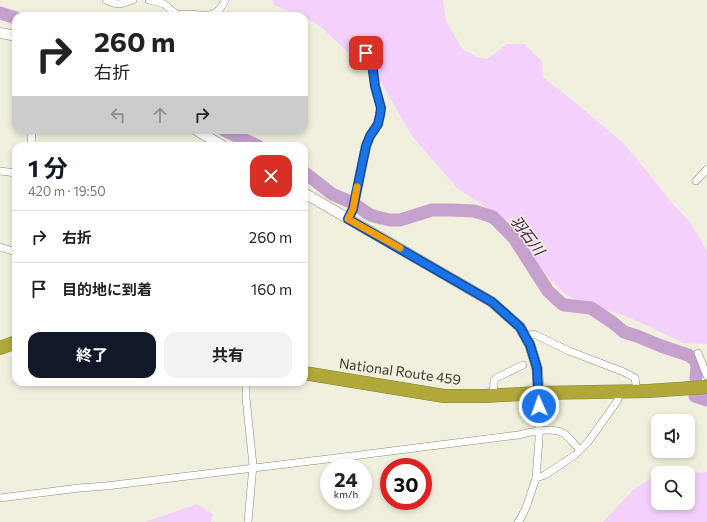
<!DOCTYPE html>
<html lang="ja">
<meta charset="utf-8">
<style>
body{margin:0;font-family:Commissioner,"Noto Sans JP",sans-serif;background:#f2f2f2;color:#222;height:100vh;display:flex;flex-direction:column;font-size:15px;white-space:nowrap}
*{box-sizing:border-box;margin:0}
p{font-size:13px;color:#767676}
.icon{flex:none;width:22px;height:22px;fill:none;stroke:currentColor;stroke-width:2;stroke-linecap:round;stroke-linejoin:round}
.map{position:relative;flex:1;overflow:hidden}
.drawer{position:absolute;left:12px;top:142px;width:296px;height:244px;display:flex;flex-direction:column;background:#fff;border-radius:12px;box-shadow:0 2px 6px #0003}
.drawer>*{flex:none}
.guide{position:absolute;left:12px;top:12px;width:296px;height:122px;border-radius:12px;box-shadow:0 2px 6px #0003;background:#fff;color:#222;overflow:hidden}
.tools{position:absolute;left:651px;top:414px;display:grid;gap:8px}
.tools a{display:grid;place-items:center;width:44px;height:44px;border-radius:8px;background:#fff;box-shadow:0 2px 6px #0003;font-size:20px}
.speed{position:absolute;left:320px;top:458px;display:flex;gap:8px;font-size:20px;font-weight:700;text-align:center}
.speed>*{display:grid;place-content:center;width:52px;height:52px;border-radius:50%;background:#fff;box-shadow:0 2px 6px #0003;line-height:1}
.speed small{font-size:10px;font-weight:400}
.speed .limit{border:6px solid #d22;background:#fff;color:#111}
.pin{position:absolute;display:grid;place-items:center;width:34px;height:34px;color:#fff;margin:-17px;border-radius:8px;box-shadow:0 2px 6px #0006}
.me{position:absolute;width:44px;margin:-22px;rotate:358deg;stroke-linejoin:round;filter:drop-shadow(0 0 3px #0008)}
.turn{display:flex;align-items:center;gap:14px;height:84px;padding:0 16px;font-size:18px}
.turn .icon{width:52px;height:52px;stroke-width:2.5}
.turn b{display:block;font-size:28px;line-height:34px}
.lanes{display:flex;align-items:center;height:38px;padding:0 16px;background:#0003;justify-content:center;gap:20px;direction:ltr}
.lanes .off{opacity:.35}
.round{display:grid;place-items:center;flex:none;width:42px;height:42px;border-radius:12px;background:#f2f2f2}
.head{display:flex;align-items:center;justify-content:space-between;height:68px;padding:0 16px}
h1{font-size:24px;font-weight:700;line-height:30px;color:#111827}
.primary-button{display:flex;gap:8px;margin-top:auto;padding:8px 16px}
.primary-button a{flex:1;height:46px;border-radius:12px;background:#111827;color:#fff;font-size:16px;font-weight:700;line-height:46px;text-align:center}
.primary-button a+a{background:#f2f2f2;color:#222}
ul{padding:0;list-style:none}
li{display:flex;align-items:center;gap:12px;height:52px;padding:0 16px;border-top:1px solid #e0e0e0}
li div{flex:1}
li b{display:block;font-size:15px}
li em{font-style:normal}
.map>svg:first-child{display:block}
.green{fill:#f4d0fc}
.lines{fill:none;stroke-linecap:round;stroke-linejoin:round}
.river{stroke:#c6a1ce;stroke-width:13}
.street-casing{stroke:#8c8b7b;stroke-width:8}
.secondary-casing{stroke:#8c8b7b;stroke-width:11}
.highway-casing{stroke:#878237;stroke-width:14}
.street{stroke:#fff;stroke-width:7}
.secondary{stroke:#fff;stroke-width:10}
.highway{stroke:#b0a839;stroke-width:13}
.route-casing{stroke:#114b97;stroke-width:10}
.route{stroke:#1a73e8;stroke-width:7}
.slow{stroke:#f59e0b;stroke-width:7}
.labels{text-anchor:middle;dominant-baseline:central;stroke-width:3;stroke-linejoin:round;paint-order:stroke}
.street-label{font-size:14px;fill:#3a3a33;stroke:#f1f0de}
.water-label{font-size:15px;font-style:italic;fill:#42154c;stroke:#f1f0de}
</style>
<div class="map">
<svg width="707" height="522" viewBox="0 0 707 522">
<rect width="100%" height="100%" fill="#f1f0de"/>
<g class="green">
<polygon points="272,0 443,0 446,20 462,49 477,57 487,59 507,44 524,44 542,61 543,77 581,107 624,144 649,174 671,202 690,222 707,251 707,344 683,343 648,326 623,315 580,302 565,294 547,276 532,257 516,226 458,189 412,136 382,84 320,26 304,17 304,16 301,16 274,5"/>
<polygon points="707,472 707,522 603,522 633,490 654,476 658,476 658,503 688,503 688,473"/>
<polygon points="197,504 213,514 211,522 145,522"/>
</g>
<g class="lines">
<g class="river">
<polyline points="0,13 16,18"/>
<polyline points="224,130 258,146"/>
<polyline points="304,172 332,194 353,203 370,215 381,218 390,220 400,220 432,210 451,210 474,211 493,217 514,238 548,291 562,304 565,305 591,308 612,322 624,332 637,336 661,346 688,355 695,360 697,366 696,378"/>
<polyline points="695,396 707,400"/>
</g>
<g class="street-casing">
<g id="street">
<path d="M106,0C117,6 122,4 133,0"/>
<path d="M149,0L164,4L177,15C180,14 184,14 187,14C204,14 216,21 225,0"/>
<polyline points="31,146 32,130"/>
<polyline points="0,171 16,173"/>
<polyline points="696,181 707,169"/>
<polyline points="348,219 353,209 355,199 366,146 370,136 378,124 380,115 381,108 375,86 371,63 366,53"/>
<polyline points="0,247 16,252"/>
<polyline points="525,337 533,334 536,335 569,351 624,372 635,378 637,391"/>
<polyline points="698,353 707,376"/>
<polyline points="246,382 246,398 253,465 248,522"/>
<polyline points="493,396 494,381 496,378 523,365"/>
<polyline points="536,478 545,475 575,455 588,442 618,400 618,392"/>
<path d="M0,498L79,488L106,486L352,456L518,435C531,432 553,426 565,434C570,439 575,445 580,450"/>
<polyline points="518,522 521,518 527,505 536,478 539,439 539,393"/>
</g>
</g>
<g class="secondary-casing">
<g id="secondary">
<polyline points="0,33 16,36"/>
<polyline points="196,130 223,146"/>
<polyline points="304,193 492,302 520,327 530,345 537,368 539,393"/>
</g>
</g>
<g class="highway-casing">
<g id="highway">
<polyline points="0,348 16,342"/>
<polyline points="304,373 444,396 485,396 539,393 648,391 707,387"/>
</g>
</g>
<use href="#street" class="street"/>
<use href="#secondary" class="secondary"/>
<use href="#highway" class="highway"/>
</g>
<g class="lines">
<g class="route-casing">
<polyline id="route" points="366,53 372,63 375,86 381,108 380,115 378,124 370,136 366,146 355,199 353,209 348,219 492,302 520,327 530,345 537,368 539,406"/>
</g>
<use href="#route" class="route"/>
<polyline class="slow" points="357,187 353,209 348,219 400,248"/>
</g>
<g class="labels">
<g class="street-label">
<text transform="translate(400 371) rotate(8)">National Route 459</text>
</g>
<g class="water-label">
<text transform="translate(528 235) rotate(53)">羽石川</text>
</g>
</g>
</svg>
<div class="tools">
<a><svg class="icon" aria-label="sound" viewBox="0 0 24 24"><path d="M4 9h4l5-4v14l-5-4H4zM17 9q2 3 0 6"/></svg></a>
<a><svg class="icon" aria-label="search" viewBox="0 0 24 24"><circle cx="10" cy="10" r="6"/><path d="M15 15l6 6"/></svg></a>
</div>
<div class="speed"><div>24<small>km/h</small></div><div class="limit">30</div></div>
<div class="pin" style="left:366px;top:53px;background:#d93025"><svg class="icon" aria-label="arrive" viewBox="0 0 24 24"><path d="M6 21V4h12l-3 4 3 4H6"/></svg></div>
<svg class="me" style="left:539px;top:406px" viewBox="-20 -20 40 40"><circle r="17" fill="#1a73e8" stroke="#fff" stroke-width="3"/><path d="M0-11L8 9 0 5-8 9z" fill="#fff"/></svg>
<div class="guide">
<div class="turn"><svg class="icon" aria-label="right" viewBox="0 0 24 24"><path d="M7 20v-9h11M14 6l5 5-5 5"/></svg><div><b>260 m</b>右折</div></div>
<div class="lanes"><svg class="icon off" aria-label="left" viewBox="0 0 24 24"><path d="M17 20v-9H6M10 6l-5 5 5 5"/></svg><svg class="icon off" aria-label="ahead" viewBox="0 0 24 24"><path d="M12 20V5M6 11l6-6 6 6"/></svg><svg class="icon" aria-label="right" viewBox="0 0 24 24"><path d="M7 20v-9h11M14 6l5 5-5 5"/></svg></div>
</div>
<section class="drawer">
<div class="head"><div><h1>1 分</h1><p>420 m · 19:50</p></div><a class="round" style="background:#d93025;color:#fff"><svg class="icon" aria-label="close" viewBox="0 0 24 24"><path d="M6 6l12 12M18 6L6 18"/></svg></a></div>
<ul>
<li><svg class="icon" aria-label="right" viewBox="0 0 24 24"><path d="M7 20v-9h11M14 6l5 5-5 5"/></svg><div><b>右折</b></div><em>260 m</em></li>
<li><svg class="icon" aria-label="arrive" viewBox="0 0 24 24"><path d="M6 21V4h12l-3 4 3 4H6"/></svg><div><b>目的地に到着</b></div><em>160 m</em></li>
</ul>
<div class="primary-button"><a>終了</a><a>共有</a></div>
</section>
</div>
